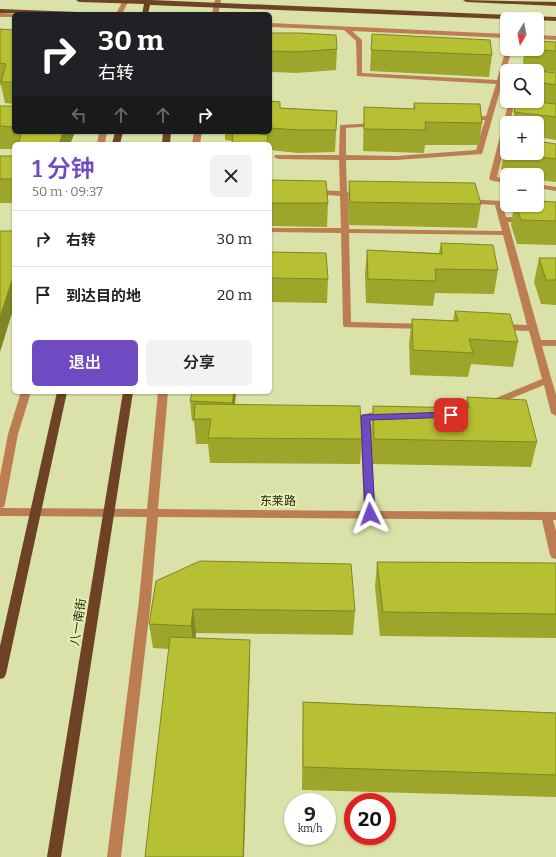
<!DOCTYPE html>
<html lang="zh">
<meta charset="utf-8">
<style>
body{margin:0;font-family:Bitter,"Noto Sans SC",serif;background:#f2f2f2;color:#222;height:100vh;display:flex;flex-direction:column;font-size:15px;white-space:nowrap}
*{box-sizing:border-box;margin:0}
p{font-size:13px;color:#767676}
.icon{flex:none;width:22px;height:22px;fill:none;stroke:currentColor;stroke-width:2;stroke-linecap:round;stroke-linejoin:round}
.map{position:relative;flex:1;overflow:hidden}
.panel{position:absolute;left:12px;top:142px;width:260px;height:252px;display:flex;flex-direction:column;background:#fff;border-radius:6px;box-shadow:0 1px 3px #0004}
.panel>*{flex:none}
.guide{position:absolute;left:12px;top:12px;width:260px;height:122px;border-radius:6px;box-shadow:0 1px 3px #0004;background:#202124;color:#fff;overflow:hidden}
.needle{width:26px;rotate:190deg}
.fabs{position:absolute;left:500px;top:12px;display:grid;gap:8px}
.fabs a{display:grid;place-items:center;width:44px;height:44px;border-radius:6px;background:#fff;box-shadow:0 1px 3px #0004;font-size:20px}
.speed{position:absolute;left:284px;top:793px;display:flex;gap:8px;font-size:20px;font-weight:700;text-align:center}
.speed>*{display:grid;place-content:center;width:52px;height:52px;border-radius:50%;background:#fff;box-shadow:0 1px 3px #0004;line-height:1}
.speed small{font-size:10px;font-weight:400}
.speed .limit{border:6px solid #d22;background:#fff;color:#111}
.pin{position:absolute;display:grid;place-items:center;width:34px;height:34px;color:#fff;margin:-17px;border-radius:8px;box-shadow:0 2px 6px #0006}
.me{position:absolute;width:44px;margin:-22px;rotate:357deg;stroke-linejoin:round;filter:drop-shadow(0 0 3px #0008)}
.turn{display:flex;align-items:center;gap:14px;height:84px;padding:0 20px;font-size:18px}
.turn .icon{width:52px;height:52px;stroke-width:2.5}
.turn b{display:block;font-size:28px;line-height:34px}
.lanes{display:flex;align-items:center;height:38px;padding:0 20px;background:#0003;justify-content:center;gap:20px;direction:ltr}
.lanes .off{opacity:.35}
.round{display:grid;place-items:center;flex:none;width:42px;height:42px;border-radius:6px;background:#f2f2f2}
.summary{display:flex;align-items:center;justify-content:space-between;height:68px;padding:0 20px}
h1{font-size:24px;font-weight:600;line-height:30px;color:#704ac3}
.primary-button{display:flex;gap:8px;margin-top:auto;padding:8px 20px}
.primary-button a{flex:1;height:46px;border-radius:6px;background:#704ac3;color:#fff;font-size:16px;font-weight:600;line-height:46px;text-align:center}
.primary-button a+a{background:#f2f2f2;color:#222}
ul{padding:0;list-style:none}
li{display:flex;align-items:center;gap:12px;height:56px;padding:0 20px;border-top:1px solid #e0e0e0}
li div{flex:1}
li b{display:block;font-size:15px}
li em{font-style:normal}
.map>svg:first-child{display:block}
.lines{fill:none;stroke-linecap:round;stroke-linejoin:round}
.minor{fill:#bd7d53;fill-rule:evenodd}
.major{fill:#6e4325;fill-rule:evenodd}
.wall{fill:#9da52b}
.shaded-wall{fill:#808623}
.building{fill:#b7c032;stroke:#808623}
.route{fill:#704ac3;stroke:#49307f}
.labels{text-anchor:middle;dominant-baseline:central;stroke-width:4;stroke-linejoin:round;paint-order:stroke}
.street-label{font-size:12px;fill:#262912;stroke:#e8efb6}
</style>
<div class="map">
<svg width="556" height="857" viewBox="0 0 556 857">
<rect width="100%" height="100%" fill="#dbe2a9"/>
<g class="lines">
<g class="minor">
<polygon points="123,0 129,0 122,14 116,14"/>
<polygon points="215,0 221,0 218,14 212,14"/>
<polygon points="0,13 16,14 14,14 14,17 0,17"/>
<polygon points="270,23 507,34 507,38 352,31 362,40 362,73 497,80 506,49 507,48 507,49 512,49 482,154 396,160 346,160 347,192 353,194 348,196 349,229 502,231 495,205 464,203 464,199 467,199 501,201 506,217 529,218 530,220 526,222 508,222 541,340 556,340 556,346 542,346 556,395 556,416 551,413 544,385 495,405 489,405 487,403 489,401 542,379 529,331 501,330 497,327 501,324 527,325 503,235 349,233 351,322 428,324 429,326 428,328 425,329 344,327 343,325 341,233 270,232 270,228 341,228 340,196 315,194 311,192 315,190 340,191 339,160 278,159 274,157 275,155 339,155 340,125 376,123 378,124 378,126 346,128 346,155 396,156 476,150 485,120 468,121 465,119 468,117 486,116 496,84 357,76 356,41 344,30 270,27"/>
<polygon points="537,35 556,36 556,40 537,39"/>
<polygon points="509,101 515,101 510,123 507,123 507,136 497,177 507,179 507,183 493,181 489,179"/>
<polygon points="99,132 107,132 105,144 97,144"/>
<polygon points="194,132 202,132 200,144 192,144"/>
<polygon points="537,184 556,187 556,191 537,188"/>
<path d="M21,392H31L18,434L5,504L4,507L0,508L147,509L158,392H168L158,509L364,511L360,417C365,411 385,411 390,417L388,419L370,420L375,511L556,512V520H553L556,531V559L552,558L550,555L542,520L158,517L151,600L121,857H107L139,600L147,517L0,516V476L8,434Z"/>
</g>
<g class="major">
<polygon points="76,0 151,0 556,17 556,21 150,5 148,14 142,14 144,4 79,2"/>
<polygon points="463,0 556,2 556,6 466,2"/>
<polygon points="0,9 78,12 81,14 0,13"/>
<polygon points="115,132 123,132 120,144 112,144"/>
<polygon points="163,132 171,132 170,144 162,144"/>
<polygon points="57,392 67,392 6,674 4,678 0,679 0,646"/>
<polygon points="123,392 133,392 61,857 47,857"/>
</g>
</g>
<g class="wall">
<polygon points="0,29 14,30 14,104 5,103 1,85 0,85"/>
<polygon points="270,33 337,49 336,70 296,73 272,72 270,101 280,108 337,111 335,152 298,153 270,150 270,144 232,144 232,141 225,140 225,132 270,132"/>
<polygon points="372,34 492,55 489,77 370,71"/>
<polygon points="556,42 556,72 535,71 556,73 556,140 537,137 537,123 512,123 514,112 517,102 516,102 516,101 537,101 537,71 524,69 523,61 525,49 537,49"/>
<polygon points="414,103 482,123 479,145 425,145 424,153 363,151 364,107 413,109"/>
<polygon points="0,106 14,106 14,132 75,132 70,144 14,144 14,149 0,149"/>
<polygon points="507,143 507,153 537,153 556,144 556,182 537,180 537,175 507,175 507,176 500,175 504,152"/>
<polygon points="14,154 14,203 0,203 0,156 13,156"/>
<polygon points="270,180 328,203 327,227 270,226"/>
<polygon points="349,181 481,204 477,228 349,225 348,204"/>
<polygon points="556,202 556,245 517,244 511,225 514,205 537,205"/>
<polygon points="441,243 498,270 494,294 435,293 433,306 366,303 365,274 367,250 439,253"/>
<polygon points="270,252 328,279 327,303 270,302"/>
<polygon points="539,258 556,258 556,305 541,304 534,282"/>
<polygon points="455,311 518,342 513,367 471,364 468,377 410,375 409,343 412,319 453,321"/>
<polygon points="236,392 235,404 362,439 360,464 210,463 208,444 196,444 194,421 192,421 190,401"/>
<polygon points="467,397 537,442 531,467 372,464 371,431 373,406 465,408"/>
<polygon points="377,562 556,563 556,638 380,636 375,587"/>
<polygon points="156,581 355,611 353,635 196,633 195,638 250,640 250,660 169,649 153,648 149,624"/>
<polygon points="303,702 556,713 556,797 302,790"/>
</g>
<g class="shaded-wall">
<polygon points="271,58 272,72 270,103 270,88"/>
<polygon points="63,132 75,132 70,144 59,144"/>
<polygon points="14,274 14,307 0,352 0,317"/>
<polygon points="234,392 236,392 233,423 232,403"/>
<polygon points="193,609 196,633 194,650 191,626"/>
<polygon points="250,640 250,660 244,857 243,857"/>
</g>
<g class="building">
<polygon points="0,29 14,30 14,82 1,82 6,64 0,63"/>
<polygon points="270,33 299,33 336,35 337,49 297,52 270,51"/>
<polygon points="372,34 490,40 492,55 371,50"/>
<polygon points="537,41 556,42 556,51 527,49 537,49"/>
<polygon points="270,58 271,58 270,88"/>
<polygon points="523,69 556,73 556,85 537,82 537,71 523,71"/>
<polygon points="270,101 280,102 280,108 337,111 336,130 298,130 270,128"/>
<polygon points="517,101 527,101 556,104 556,117 514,112"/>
<polygon points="414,103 480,104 482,123 425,122 426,130 364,129 364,107 415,109"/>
<polygon points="0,106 14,106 14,127 0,126"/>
<polygon points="22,132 63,132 59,144 18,144"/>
<polygon points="233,132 258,132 259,134 268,135 267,144 232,144"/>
<polygon points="537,141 556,144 556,159 512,153 537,153"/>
<polygon points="507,143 507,152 504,152"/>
<polygon points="14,154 14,179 0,179 0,156 13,156"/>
<polygon points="270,180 326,181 328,203 270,203"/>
<polygon points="349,181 475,183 481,204 350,202"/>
<polygon points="537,201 556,202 556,221 521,220 516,205 537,205"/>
<polygon points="0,231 14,231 14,274 0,317"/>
<polygon points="441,243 493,245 498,270 435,269 436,281 368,279 367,250 442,254"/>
<polygon points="270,252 326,253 328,279 270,278"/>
<polygon points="539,258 556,258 556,280 546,280"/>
<polygon points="455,311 510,314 518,342 469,339 473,353 413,350 412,319 458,321"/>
<polygon points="192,392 234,392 232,403 190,401"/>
<polygon points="467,397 526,400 537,442 374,439 373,406 469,408"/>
<polygon points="195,404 360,406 362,439 208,438 211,419 194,419"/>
<polygon points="200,561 351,564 355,611 193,609 191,626 149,624 156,581"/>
<polygon points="377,562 556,563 556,614 383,612"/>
<polygon points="170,637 250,640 243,857 145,857"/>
<polygon points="303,702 556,713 556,775 303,767"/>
</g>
<polygon class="route" points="451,412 456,415 454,417 370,420 375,514 373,517 366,517 365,514 361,417 362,415"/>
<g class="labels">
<g class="street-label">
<text x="278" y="501">东莱路</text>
<text transform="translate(78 622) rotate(-81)">八一南街</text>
</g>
</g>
</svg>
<div class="fabs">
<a><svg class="needle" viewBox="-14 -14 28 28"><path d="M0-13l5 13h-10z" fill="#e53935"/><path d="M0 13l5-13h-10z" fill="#767676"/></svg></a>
<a><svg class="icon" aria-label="search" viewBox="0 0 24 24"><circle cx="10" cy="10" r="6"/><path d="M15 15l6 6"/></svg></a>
<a>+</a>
<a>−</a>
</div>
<div class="speed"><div>9<small>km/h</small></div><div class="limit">20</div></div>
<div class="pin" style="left:451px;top:415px;background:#d93025"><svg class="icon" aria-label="arrive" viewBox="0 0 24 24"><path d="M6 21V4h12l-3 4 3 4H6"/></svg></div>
<svg class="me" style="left:370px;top:514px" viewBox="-20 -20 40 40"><path d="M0-17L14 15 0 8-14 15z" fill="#704ac3" stroke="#fff" stroke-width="4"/></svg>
<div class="guide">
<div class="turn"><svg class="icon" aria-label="right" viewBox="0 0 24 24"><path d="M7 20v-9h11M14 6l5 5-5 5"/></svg><div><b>30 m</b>右转</div></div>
<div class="lanes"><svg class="icon off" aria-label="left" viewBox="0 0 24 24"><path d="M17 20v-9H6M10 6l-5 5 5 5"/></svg><svg class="icon off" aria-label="ahead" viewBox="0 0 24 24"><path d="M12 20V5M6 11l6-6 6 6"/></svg><svg class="icon off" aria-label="ahead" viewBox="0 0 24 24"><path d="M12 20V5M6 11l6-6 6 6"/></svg><svg class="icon" aria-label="right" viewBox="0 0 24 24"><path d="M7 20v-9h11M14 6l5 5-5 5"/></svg></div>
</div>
<section class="panel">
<div class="summary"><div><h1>1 分钟</h1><p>50 m · 09:37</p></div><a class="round"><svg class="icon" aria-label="close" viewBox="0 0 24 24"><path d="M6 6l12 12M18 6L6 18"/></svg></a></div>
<ul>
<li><svg class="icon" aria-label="right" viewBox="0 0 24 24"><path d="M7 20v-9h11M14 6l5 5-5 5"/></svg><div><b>右转</b></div><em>30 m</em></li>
<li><svg class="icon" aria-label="arrive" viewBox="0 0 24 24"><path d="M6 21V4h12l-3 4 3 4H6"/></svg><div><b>到达目的地</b></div><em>20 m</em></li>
</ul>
<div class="primary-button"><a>退出</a><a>分享</a></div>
</section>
</div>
